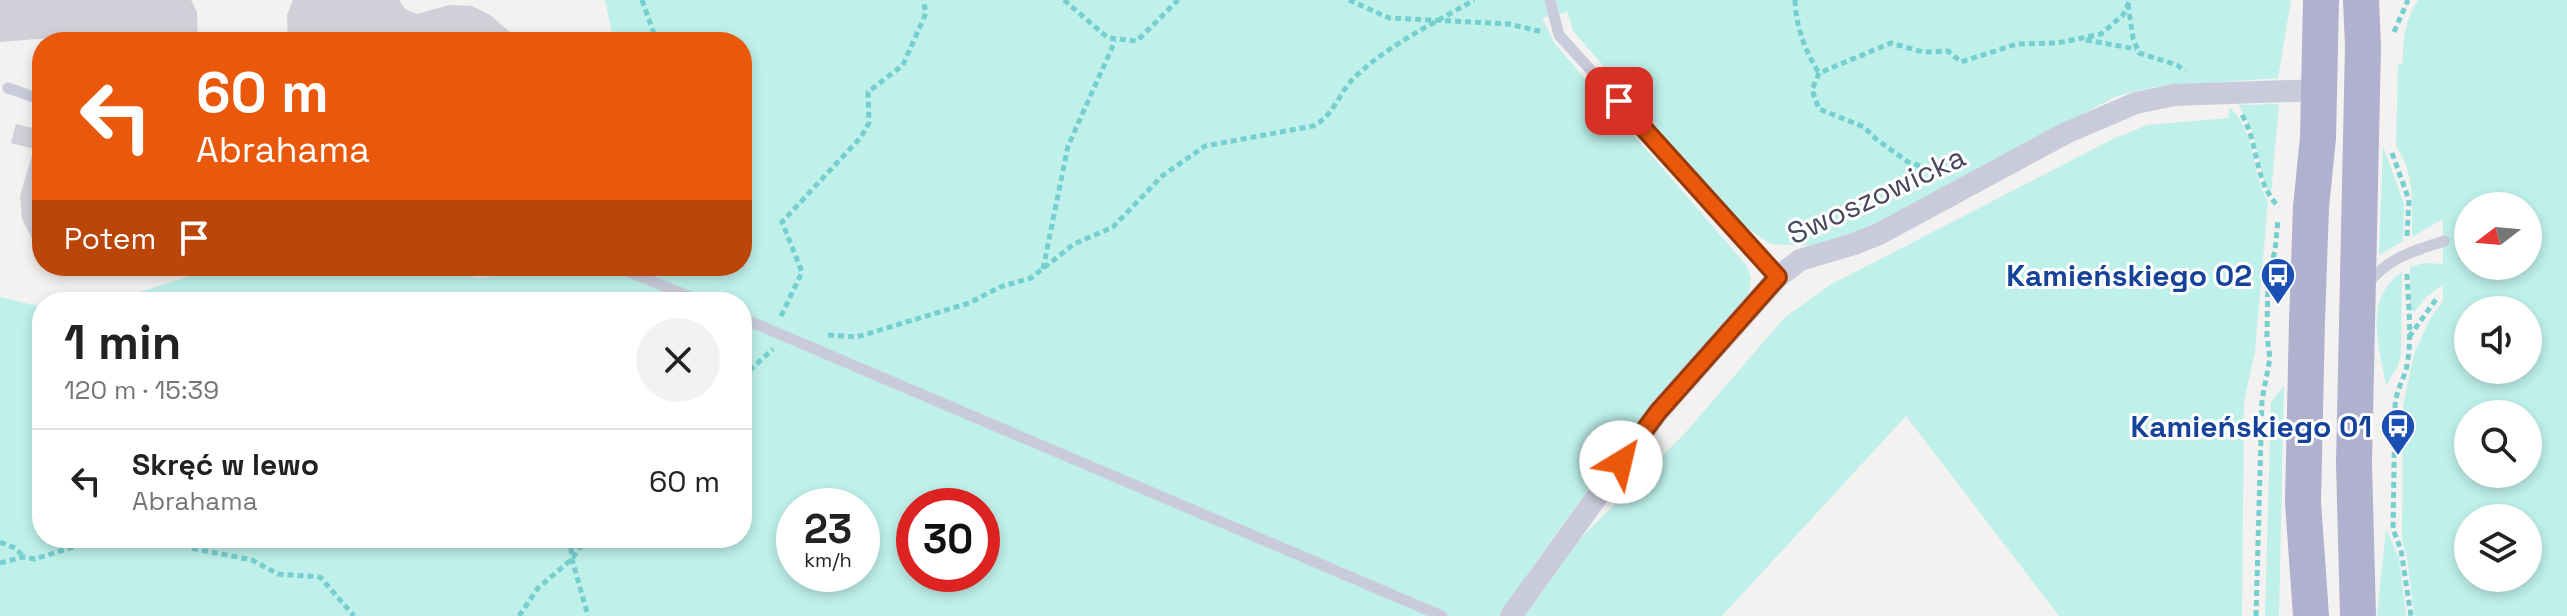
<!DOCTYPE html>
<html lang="pl">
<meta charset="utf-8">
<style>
body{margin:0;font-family:"Space Grotesk",sans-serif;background:#f2f2f2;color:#222;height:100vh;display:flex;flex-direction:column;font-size:30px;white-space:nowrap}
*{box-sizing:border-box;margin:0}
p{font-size:26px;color:#767676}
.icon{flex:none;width:44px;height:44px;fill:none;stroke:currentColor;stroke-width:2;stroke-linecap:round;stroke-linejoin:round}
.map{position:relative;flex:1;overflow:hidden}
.sheet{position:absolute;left:32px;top:292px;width:720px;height:256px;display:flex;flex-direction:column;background:#fff;border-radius:32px;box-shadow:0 4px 12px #0003}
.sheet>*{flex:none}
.guide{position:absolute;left:32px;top:32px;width:720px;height:244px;border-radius:32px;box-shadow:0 4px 12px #0003;background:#ea580c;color:#fff;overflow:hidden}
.needle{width:52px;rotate:254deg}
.controls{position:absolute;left:2454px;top:192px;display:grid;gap:16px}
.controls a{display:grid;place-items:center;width:88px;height:88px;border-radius:50%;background:#fff;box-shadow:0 4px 12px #0003;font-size:40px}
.speed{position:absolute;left:776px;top:488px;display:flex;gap:16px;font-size:40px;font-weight:700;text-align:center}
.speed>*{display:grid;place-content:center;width:104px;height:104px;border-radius:50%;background:#fff;box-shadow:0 4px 12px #0003;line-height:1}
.speed small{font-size:20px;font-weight:400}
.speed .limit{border:12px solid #d22;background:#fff;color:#111}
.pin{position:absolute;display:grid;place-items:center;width:68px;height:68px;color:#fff;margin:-34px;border-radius:16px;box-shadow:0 4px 12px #0006}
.me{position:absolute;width:88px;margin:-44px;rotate:36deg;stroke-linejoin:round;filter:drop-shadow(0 0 6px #0008)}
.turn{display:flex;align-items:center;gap:28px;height:168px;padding:0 32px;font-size:36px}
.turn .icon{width:104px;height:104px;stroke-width:2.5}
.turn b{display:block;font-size:56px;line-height:68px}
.then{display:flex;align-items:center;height:76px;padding:0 32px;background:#0003;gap:16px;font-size:30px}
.round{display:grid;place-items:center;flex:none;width:84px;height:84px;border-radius:42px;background:#f2f2f2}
.headline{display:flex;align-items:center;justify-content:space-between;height:136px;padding:0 32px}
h1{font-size:48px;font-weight:800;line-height:60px}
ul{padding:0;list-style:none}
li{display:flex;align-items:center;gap:24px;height:104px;padding:0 32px;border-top:2px solid #e0e0e0}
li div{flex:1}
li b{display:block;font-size:30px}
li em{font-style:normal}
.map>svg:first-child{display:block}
.green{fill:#bff0ea;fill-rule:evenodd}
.building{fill:#d1d0d8}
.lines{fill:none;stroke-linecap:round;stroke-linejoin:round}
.path{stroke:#76cfcf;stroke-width:5;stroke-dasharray:6 4;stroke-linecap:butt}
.service{stroke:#cacbda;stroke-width:11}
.minor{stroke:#cacbda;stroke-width:22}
.primary{stroke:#b0b0cf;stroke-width:36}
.route-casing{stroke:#983908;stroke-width:20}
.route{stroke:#ea580c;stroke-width:14}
.labels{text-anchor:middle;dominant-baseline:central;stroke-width:6;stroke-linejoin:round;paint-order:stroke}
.street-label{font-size:30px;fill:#48495f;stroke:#fff}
.transit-label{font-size:30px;font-weight:bold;fill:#164399;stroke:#fff;text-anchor:end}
</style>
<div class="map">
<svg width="2567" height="616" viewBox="0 0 2567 616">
<rect width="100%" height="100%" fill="#f3f2f0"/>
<g class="green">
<path d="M605,0H2291L2278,78L2156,87L2117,96L1853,235L1809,246L1771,244L1740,223L1573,31L1568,12L1542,18L1555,44L1747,266L1751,279L1748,298C1660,400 1572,501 1501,616H0V297L42,307V538H742V302H108L222,266H432L478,278L540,271L542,266H742V42H614ZM794,506H862V574H794ZM914,506H982V574H914Z"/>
<path d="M2418,0H2567V616H2414L2407,558L2402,540L2403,406L2414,354L2430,319L2443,301V284L2426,297L2415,311H2410V267L2424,263L2443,264V219L2412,237C2412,207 2415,171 2396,147L2398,65L2403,63C2403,39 2405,20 2418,0ZM2468,206H2528V266H2468ZM2468,310H2528V370H2468ZM2468,414H2528V474H2468ZM2468,518H2528V578H2468Z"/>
<polygon points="2279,104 2271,194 2265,185 2252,131 2239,105"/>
<path d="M2229,107C2257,131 2250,172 2268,201L2255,351L2244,402L2242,616H2059L1906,416L1722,616H1525L1579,540L1686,432L1784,318L1830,285L2113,139L2147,125L2229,118Z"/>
<polygon points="2383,146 2404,204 2403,241 2379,255"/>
<path d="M2402,272L2401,354L2398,366L2386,385C2379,345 2363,298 2402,272Z"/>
<polygon points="2284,385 2279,616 2265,616 2271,402"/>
<polygon points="2386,529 2399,558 2406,616 2377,616"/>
</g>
<g class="building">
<polygon points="0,0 191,0 197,12 198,42 48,42 49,38 0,42"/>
<polygon points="293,0 399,0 405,9 417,14 449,5 472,6 490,15 522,42 288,42 287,15"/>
<polygon points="16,124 42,130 42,258 22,219 20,196 34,149 11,143"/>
</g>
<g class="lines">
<g class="path">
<polyline points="642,0 657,42"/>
<polyline points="1064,0 1108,38 1137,41 1178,0"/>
<polyline points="1349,0 1389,18 1509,24 1543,32"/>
<path d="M1795,0C1796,28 1805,50 1819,73"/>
<polyline points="2128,4 2133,38 2139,53 2177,65 2185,71"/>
<polyline points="2394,32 2408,0"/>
<polyline points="2086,40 2136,49"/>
<path d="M2242,115C2259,144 2254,183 2279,207"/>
<polyline points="2392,153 2409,200 2407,236"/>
<polyline points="1954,170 1947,161 1926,168 1908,162 1876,139 1864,127 1819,109 1812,90 1819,73 1891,43 1923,52 1948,51 1961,62 2017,44 2058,43 2101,34 2123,15 2130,0"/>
<polyline points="1043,269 1068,146 1115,41"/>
<path d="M2407,274C2408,304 2413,340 2406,370C2402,382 2396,392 2395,406L2393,529L2401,550L2411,616"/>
<polyline points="781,316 802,272 782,222 861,137 869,123 868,92 903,65 926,13 923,0"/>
<path d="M828,335L857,337L969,303L1000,287L1031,278L1074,244L1113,227L1162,176L1205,146L1313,126C1333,117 1339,93 1353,79C1387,45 1433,24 1474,0"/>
<polyline points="2409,337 2437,298"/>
<polyline points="742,377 773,349"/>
<polyline points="164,538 195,549 252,560 278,574 320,577 354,616"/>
<polyline points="570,538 572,559 588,616"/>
<polyline points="0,542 15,548 24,557"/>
<polyline points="0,563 24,557 35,559 102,538"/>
<polyline points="519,616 538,588 572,559 587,538"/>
<polyline points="2256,616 2262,400 2270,358 2267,336 2268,274 2275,251 2278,219"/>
</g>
<g class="service">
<polyline points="1550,0 1559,35 1778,277"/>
<polyline points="8,88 42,100"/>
<polyline points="615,266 703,302"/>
<path d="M2367,285C2388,257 2412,252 2444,241"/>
<polyline points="742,318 1442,616"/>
</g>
<polyline class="minor" points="1511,616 1658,412 1778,277 1800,260 1854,244 1879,234 2066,133 2136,103 2174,95 2319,90"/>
<g class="primary">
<polyline points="2311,616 2303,502 2307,321 2311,207 2318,138 2321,0"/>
<polyline points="2358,616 2354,463 2363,46 2361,0"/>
</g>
</g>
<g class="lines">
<g class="route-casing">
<polyline id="route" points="1619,101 1778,277 1658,412 1621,462"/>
</g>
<use href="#route" class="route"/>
</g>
<defs>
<g id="bus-pin" transform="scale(1.8)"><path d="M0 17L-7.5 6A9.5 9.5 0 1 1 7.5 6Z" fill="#1a4fb4" stroke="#fff"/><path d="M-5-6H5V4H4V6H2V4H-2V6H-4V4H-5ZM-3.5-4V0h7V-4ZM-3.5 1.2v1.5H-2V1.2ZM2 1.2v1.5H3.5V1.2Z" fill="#fff"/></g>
</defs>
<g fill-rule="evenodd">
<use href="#bus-pin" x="2278" y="275"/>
<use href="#bus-pin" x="2398" y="426"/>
</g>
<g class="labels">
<g class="street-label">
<text transform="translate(1876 195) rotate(-25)">Swoszowicka</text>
</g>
<g class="transit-label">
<text x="2252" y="275">Kamieńskiego 02</text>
<text x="2372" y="426">Kamieńskiego 01</text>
</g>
</g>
</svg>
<div class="controls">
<a><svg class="needle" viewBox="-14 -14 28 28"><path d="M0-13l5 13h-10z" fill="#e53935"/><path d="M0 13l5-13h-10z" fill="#767676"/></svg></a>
<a><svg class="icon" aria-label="sound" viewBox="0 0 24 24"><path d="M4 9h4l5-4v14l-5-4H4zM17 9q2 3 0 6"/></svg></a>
<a><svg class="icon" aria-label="search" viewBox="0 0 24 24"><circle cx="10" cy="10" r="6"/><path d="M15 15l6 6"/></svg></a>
<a><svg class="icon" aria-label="layers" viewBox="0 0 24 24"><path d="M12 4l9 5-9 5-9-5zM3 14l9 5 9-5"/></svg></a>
</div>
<div class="speed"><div>23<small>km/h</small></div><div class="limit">30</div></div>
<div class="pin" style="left:1619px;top:101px;background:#d93025"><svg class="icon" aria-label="arrive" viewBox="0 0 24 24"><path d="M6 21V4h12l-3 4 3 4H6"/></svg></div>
<svg class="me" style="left:1621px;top:462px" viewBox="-20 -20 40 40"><circle r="19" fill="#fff"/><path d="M0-13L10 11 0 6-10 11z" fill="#ea580c"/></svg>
<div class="guide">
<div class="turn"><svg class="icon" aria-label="left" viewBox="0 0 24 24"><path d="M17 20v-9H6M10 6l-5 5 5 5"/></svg><div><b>60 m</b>Abrahama</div></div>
<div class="then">Potem<svg class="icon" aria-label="arrive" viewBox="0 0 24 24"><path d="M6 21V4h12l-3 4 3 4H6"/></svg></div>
</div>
<section class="sheet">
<div class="headline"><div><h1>1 min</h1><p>120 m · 15:39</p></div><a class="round"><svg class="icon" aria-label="close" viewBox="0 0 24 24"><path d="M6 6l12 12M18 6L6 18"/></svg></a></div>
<ul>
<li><svg class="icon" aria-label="left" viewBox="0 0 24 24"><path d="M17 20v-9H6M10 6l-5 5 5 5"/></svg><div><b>Skręć w lewo</b><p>Abrahama</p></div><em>60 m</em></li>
</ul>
</section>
</div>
